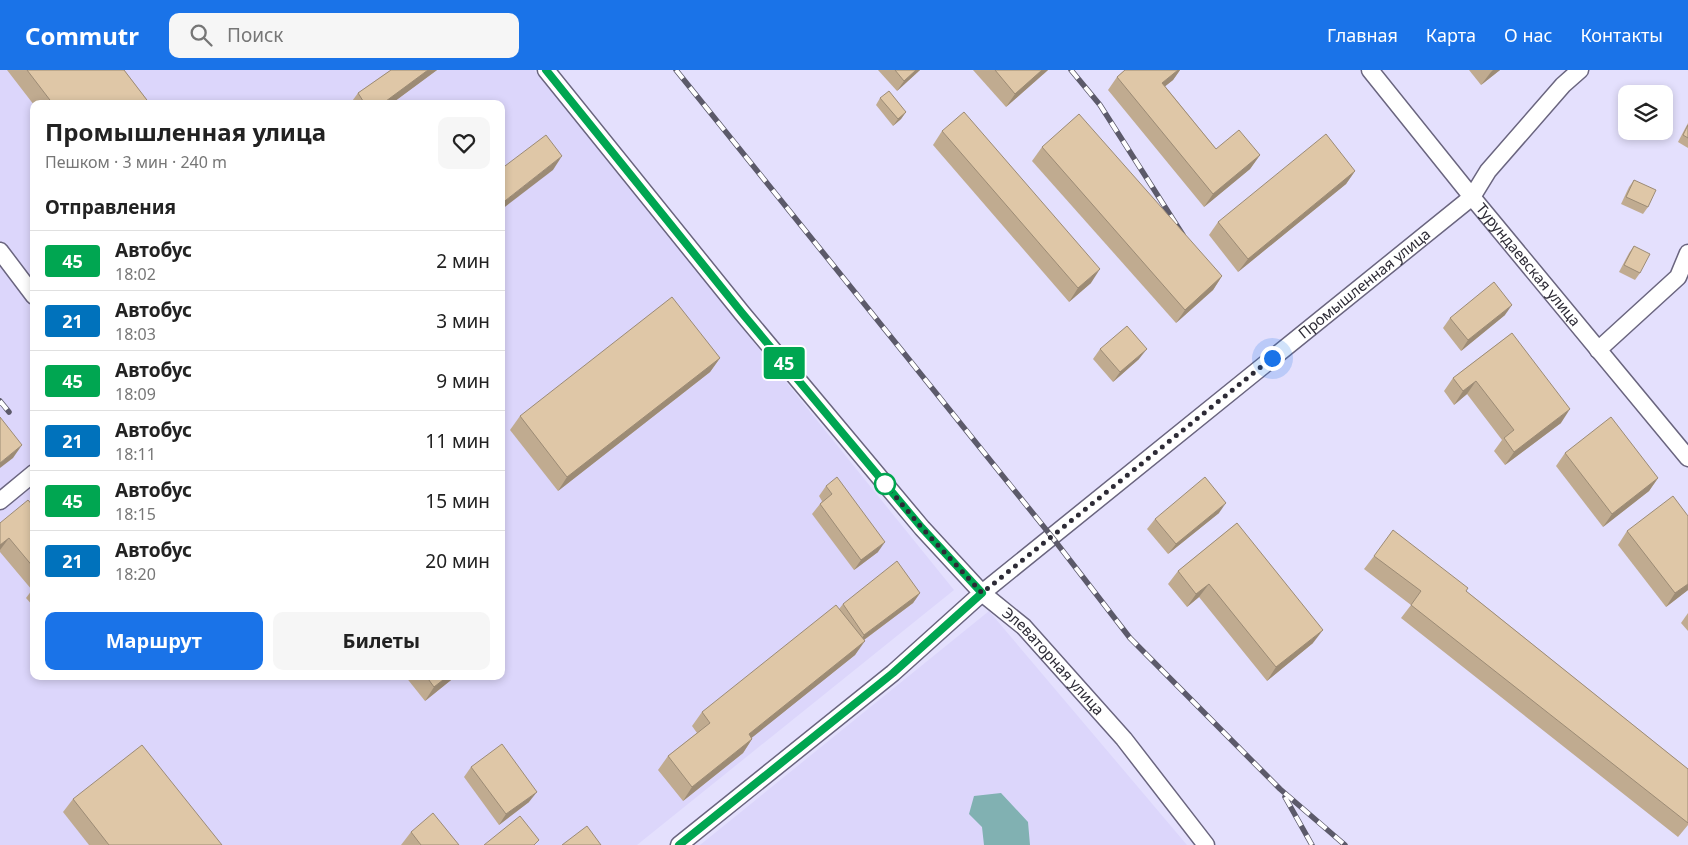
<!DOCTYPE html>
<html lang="ru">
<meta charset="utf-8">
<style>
:root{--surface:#fff;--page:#f6f6f6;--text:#222;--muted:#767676;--line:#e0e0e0;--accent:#1a73e8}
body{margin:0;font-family:"Noto Sans",sans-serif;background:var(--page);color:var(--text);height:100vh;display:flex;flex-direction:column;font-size:19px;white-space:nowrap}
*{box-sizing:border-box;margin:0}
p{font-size:16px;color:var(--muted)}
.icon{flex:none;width:28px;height:28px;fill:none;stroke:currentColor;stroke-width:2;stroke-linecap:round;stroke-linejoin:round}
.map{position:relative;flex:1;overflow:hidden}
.side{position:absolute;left:30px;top:30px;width:475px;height:580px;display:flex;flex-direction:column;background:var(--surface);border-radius:10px;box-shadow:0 2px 8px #0003}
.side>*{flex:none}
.badge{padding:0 10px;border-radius:4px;font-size:18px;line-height:32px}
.controls{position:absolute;left:1618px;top:15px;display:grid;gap:10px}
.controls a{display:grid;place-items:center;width:55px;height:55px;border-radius:10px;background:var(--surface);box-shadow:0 2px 8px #0003;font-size:25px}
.you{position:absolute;width:25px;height:25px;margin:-12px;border:4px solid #fff;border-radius:50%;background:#1a73e8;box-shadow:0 0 0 8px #1a73e833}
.map>.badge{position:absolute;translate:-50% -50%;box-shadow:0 0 0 2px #fff}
h2{padding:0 15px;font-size:19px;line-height:45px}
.round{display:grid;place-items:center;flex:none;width:52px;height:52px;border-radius:10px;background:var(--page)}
.headline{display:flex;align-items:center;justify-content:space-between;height:85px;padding:0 15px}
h1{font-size:24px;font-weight:700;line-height:38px}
.action{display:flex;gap:10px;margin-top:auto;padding:10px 15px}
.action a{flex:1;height:58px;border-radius:10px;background:var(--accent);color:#fff;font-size:20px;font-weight:700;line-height:58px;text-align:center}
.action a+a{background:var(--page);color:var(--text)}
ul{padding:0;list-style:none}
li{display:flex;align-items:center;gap:15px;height:60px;padding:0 15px;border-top:1px solid var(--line)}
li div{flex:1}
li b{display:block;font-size:19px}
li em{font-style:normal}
li .badge{min-width:55px;font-weight:700;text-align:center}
header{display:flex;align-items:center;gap:30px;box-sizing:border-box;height:70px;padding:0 25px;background:var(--accent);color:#fff}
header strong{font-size:24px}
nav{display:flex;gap:28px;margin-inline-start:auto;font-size:18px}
.search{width:350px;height:45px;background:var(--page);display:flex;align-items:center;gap:12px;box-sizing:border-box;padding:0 18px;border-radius:10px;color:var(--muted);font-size:19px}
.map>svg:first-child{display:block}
.built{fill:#dcd6fb;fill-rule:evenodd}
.water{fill:#81b1b2}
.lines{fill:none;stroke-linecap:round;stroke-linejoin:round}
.minor-casing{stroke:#6a657f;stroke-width:19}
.minor{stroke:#fff;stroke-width:16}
.rail-casing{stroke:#5c5a6a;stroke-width:5.5}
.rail{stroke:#fff;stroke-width:4;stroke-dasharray:11;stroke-linecap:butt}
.wall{fill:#c0ab90}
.shaded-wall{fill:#9c8b75}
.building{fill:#dfc7a7;stroke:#9c8b75}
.line-casing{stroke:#fff;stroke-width:11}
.line{stroke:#00a651;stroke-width:8}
.walk{stroke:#2d2b36;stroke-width:5;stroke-dasharray:0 9}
.stop-dot{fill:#fff;stroke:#00a651;stroke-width:2.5}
.labels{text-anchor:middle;stroke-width:4;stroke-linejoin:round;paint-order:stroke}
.street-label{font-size:15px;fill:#2d2b36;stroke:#fff}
</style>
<header>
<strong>Commutr</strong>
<div class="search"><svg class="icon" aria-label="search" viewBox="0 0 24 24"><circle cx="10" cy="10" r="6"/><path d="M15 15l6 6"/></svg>Поиск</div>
<nav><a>Главная</a><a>Карта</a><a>О нас</a><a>Контакты</a></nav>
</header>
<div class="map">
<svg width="1688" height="775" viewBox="0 0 1688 775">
<rect width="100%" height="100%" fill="#e4e0fd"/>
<g class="built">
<path d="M0 0H534L954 520 637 775H0ZM34 34H501V606H34Z"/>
<path d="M989 541 1187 775H700Z"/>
</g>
<path class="water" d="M1001 723 1028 752 1030 775H984L982 757 969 744 974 726Z"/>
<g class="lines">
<g class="minor-casing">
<g id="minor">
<path id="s1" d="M546 0 742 243 922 458 982 523 1024 557 1124 669 1206 775"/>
<path id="s2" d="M1370 0 1472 127 1688 388"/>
<path d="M0 181 34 226"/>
<path d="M1598 280 1678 207 1688 183"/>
<path d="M0 431 34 403"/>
<path id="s3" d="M679 775 893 603 982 523 1472 127 1488 101 1563 15 1580 0"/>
</g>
</g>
<use href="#minor" class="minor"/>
<g class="rail-casing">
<g id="rail">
<path d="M676 0 1052 467 1130 568 1280 719 1345 775"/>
<path d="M1071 0 1100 35 1183 165"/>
<path d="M0 331 9 342"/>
<path d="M1285 727 1312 775"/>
</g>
</g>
<use href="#rail" class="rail"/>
</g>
<g class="wall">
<path d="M7 0H124L150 34H34V35Z"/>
<path d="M391 0H437L391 34H350L358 23Z"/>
<path d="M878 0H920L897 21Z"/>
<path d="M973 0H1048L1006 37Z"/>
<path d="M1125 0H1180L1173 10 1165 16 1216 79 1260 85 1250 99 1204 137 1108 20 1117 7Z"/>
<path d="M1469 0H1500L1481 15Z"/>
<path d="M880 28 906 42 901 49 893 56 876 35Z"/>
<path d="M1688 53V78L1678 72Z"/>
<path d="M942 61 1091 213 1069 232 933 75Z"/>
<path d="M1042 77 1222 206 1213 220 1176 253 1032 91Z"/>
<path d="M1355 101 1346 114 1238 202 1209 165 1218 152Z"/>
<path d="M1634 110 1648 137 1643 144 1621 134 1629 117Z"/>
<path d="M1634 176 1640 203 1635 210 1619 202 1629 183Z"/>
<path d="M1505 245 1461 281 1443 258 1450 248Z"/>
<path d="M1512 263 1561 353 1505 395 1494 381 1502 370 1467 324 1454 335 1444 321 1453 308Z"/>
<path d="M1100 279 1139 289 1113 312 1093 289Z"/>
<path d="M720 288 710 302 558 421 510 360 520 346Z"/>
<path d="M1565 383 1658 408 1649 421 1603 457 1556 396Z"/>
<path d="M826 416 878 482 854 500 812 444 820 434 822 431 819 426Z"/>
<path d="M34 437V537L26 528 32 520 0 482V453Z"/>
<path d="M1219 443 1168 484 1147 459 1155 449Z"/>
<path d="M1688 446V520L1666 537 1618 475 1627 461Z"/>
<path d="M1237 453 1313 573 1267 611 1199 527 1187 537 1168 514 1178 501Z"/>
<path d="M1374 486 1466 521 1688 699V755L1678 767 1401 548 1411 535 1364 499Z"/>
<path d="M920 523 913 533 864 570 855 585 751 668 752 669 743 683 683 731 658 700 668 686 697 663 692 656 702 642 839 539 843 534Z"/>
<path d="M1688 543V561L1681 553Z"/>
<path d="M405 606H456L425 631Z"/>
<path d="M471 697 529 732 499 755 464 707Z"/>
<path d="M73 729 222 775H89L63 742Z"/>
<path d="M411 762 459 775H401Z"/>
</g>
<g class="shaded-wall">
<path d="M428 0H437L391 34H382Z"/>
<path d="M916 0H920L897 21 904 11Z"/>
<path d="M1042 0H1048L1006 37 1015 24Z"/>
<path d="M1178 0H1180L1173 10 1153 26 1162 13Z"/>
<path d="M1493 0H1500L1481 15 1491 2Z"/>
<path d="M906 42 901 49 893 56 898 49Z"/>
<path d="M1260 85 1250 99 1204 137 1213 124Z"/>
<path d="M562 86 553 100 501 140V134Z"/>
<path d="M1355 101 1346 114 1238 202 1248 189Z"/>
<path d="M1100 199 1091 213 1069 232 1078 218Z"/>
<path d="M1222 206 1213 220 1176 253 1185 240Z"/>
<path d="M1512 235 1505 245 1461 281 1468 270Z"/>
<path d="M1147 279 1139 289 1113 312 1120 302Z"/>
<path d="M720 288 710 302 558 421 567 407Z"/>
<path d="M1476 311 1467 324 1454 335 1463 321Z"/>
<path d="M1570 339 1561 353 1505 395 1514 382Z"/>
<path d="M22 375 13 388 0 398V393Z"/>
<path d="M1658 408 1649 421 1603 457 1612 444Z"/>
<path d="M1226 433 1219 443 1168 484 1176 474Z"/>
<path d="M9 468 0 480V475Z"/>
<path d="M885 472 878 482 854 500 861 490Z"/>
<path d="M1209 514 1199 527 1187 537 1196 524Z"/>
<path d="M1688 514V520L1666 537 1675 523Z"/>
<path d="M920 523 913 533 857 575 864 565Z"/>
<path d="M1323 560 1313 573 1267 611 1276 597Z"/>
<path d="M865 571 855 585 739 678 749 664Z"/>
<path d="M448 606H456L425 631 434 617Z"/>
<path d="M752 669 743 683 683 731 692 717Z"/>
<path d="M537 722 529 732 499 755 506 744Z"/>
</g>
<g class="building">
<path d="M27 0H124L150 34H53Z"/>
<path d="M391 0H428L382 34H365L358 23Z"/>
<path d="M895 0H916L904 11Z"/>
<path d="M995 0H1042L1015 24Z"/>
<path d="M1125 0H1178L1162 13 1216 79 1239 60 1260 85 1213 124 1117 7Z"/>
<path d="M889 21 906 42 898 49 880 28Z"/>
<path d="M964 42 1100 199 1078 218 942 61Z"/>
<path d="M1079 44 1222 206 1185 240 1042 77Z"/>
<path d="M1688 55V68L1683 65Z"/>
<path d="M1326 64 1355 101 1248 189 1218 152Z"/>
<path d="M546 65 562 86 501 134V99Z"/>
<path d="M1634 110 1656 120 1648 137 1626 127Z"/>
<path d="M1634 176 1650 184 1640 203 1624 195Z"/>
<path d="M1494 212 1512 235 1468 270 1450 248Z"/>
<path d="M672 227 720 288 567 407 520 346Z"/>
<path d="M1127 256 1147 279 1120 302 1100 279Z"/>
<path d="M1512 263 1570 339 1514 382 1504 368 1514 360 1476 311 1463 321 1453 308Z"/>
<path d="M0 347 22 375 0 393Z"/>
<path d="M1611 347 1658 408 1612 444 1565 383Z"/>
<path d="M837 407 885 472 861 490 820 434 832 424 826 416Z"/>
<path d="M1205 407 1226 433 1176 474 1155 449Z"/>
<path d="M1673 426 1688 446V514L1675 523 1627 461Z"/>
<path d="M28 430 34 437V498L9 468 0 475V453Z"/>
<path d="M1237 453 1323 560 1276 597 1209 514 1196 524 1178 501Z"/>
<path d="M1393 460 1468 518 1466 521 1688 699V753L1411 535 1421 521 1374 486Z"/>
<path d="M897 491 920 523 864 565 843 534Z"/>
<path d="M836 535 865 571 749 664 752 669 692 717 668 686 710 653 702 642Z"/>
<path d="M426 606H448L434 617Z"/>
<path d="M502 674 537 722 506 744 471 697Z"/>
<path d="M142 675 222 775H109L73 729Z"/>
<path d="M433 743 459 775H421L411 762Z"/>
<path d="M520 746 539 770 534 775H484Z"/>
<path d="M587 756 601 775H562Z"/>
</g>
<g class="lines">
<g class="line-casing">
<path id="line" d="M546 0 742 243 922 458 982 523 893 603 679 775"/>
</g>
<use href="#line" class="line"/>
<path class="walk" d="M885 414 922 458 982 523 1272 288"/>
</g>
<circle class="stop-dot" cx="885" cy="414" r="10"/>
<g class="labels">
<g class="street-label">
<text dy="5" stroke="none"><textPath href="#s2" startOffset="251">Турундаевская улица</textPath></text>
<text dy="5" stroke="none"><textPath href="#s3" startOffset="886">Промышленная улица</textPath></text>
<text dy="5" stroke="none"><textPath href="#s1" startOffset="780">Элеваторная улица</textPath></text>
</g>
</g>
</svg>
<div class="controls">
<a><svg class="icon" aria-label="layers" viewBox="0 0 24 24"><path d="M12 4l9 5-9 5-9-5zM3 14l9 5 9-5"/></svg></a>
</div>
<div class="you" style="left:1272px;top:288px"></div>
<b class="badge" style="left:784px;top:293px;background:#00a651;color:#fff">45</b>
<section class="side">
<div class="headline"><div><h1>Промышленная улица</h1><p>Пешком · 3 мин · 240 m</p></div><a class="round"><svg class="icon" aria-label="heart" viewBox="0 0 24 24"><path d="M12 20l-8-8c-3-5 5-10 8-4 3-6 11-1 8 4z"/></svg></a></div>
<h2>Отправления</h2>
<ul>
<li><span class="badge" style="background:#00a651;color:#fff">45</span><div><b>Автобус</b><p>18:02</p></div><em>2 мин</em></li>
<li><span class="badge" style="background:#0072bc;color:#fff">21</span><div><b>Автобус</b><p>18:03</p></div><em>3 мин</em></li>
<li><span class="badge" style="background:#00a651;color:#fff">45</span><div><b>Автобус</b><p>18:09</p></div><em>9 мин</em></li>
<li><span class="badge" style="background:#0072bc;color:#fff">21</span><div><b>Автобус</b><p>18:11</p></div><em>11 мин</em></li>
<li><span class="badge" style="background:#00a651;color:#fff">45</span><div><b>Автобус</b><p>18:15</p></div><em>15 мин</em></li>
<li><span class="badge" style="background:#0072bc;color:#fff">21</span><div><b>Автобус</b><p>18:20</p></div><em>20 мин</em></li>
</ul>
<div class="action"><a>Маршрут</a><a>Билеты</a></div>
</section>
</div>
